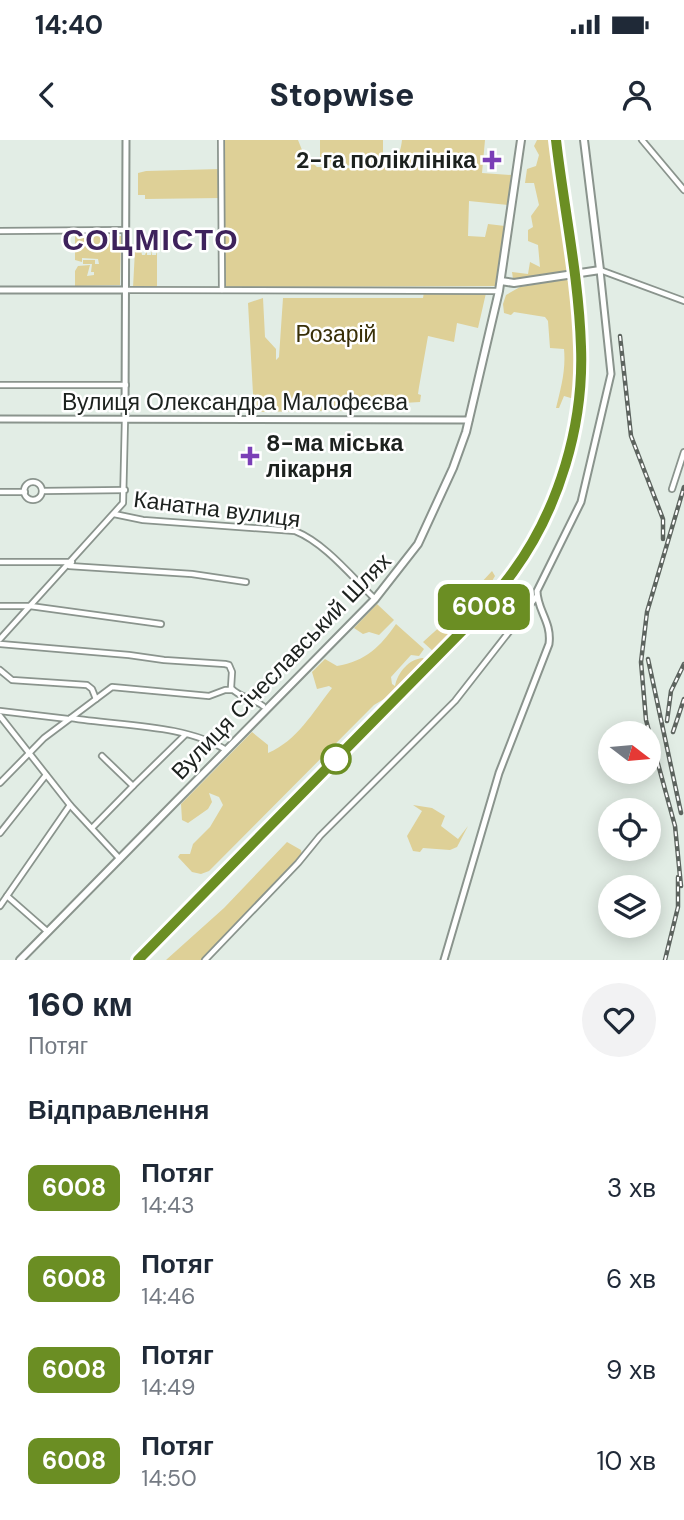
<!DOCTYPE html>
<html lang="uk">
<meta charset="utf-8">
<style>
:root{--surface:#fff;--page:#f2f2f3;--text:#1f2937;--muted:#747a83}
body{margin:0;font-family:"DM Sans",sans-serif;background:var(--page);color:var(--text);height:100vh;display:flex;flex-direction:column;font-size:26px;white-space:nowrap}
*{box-sizing:border-box;margin:0}
p{font-size:23px;color:var(--muted)}
.icon{flex:none;width:38px;height:38px;fill:none;stroke:currentColor;stroke-width:2;stroke-linecap:round;stroke-linejoin:round}
.map{position:relative;height:820px;overflow:hidden}
.details{display:flex;flex-direction:column;background:var(--surface);flex:1}
.details>*{flex:none}
.badge{padding:0 14px;border-radius:10px;font-size:24px;line-height:46px}
.needle{width:46px;rotate:106deg}
.tools{position:absolute;left:598px;top:581px;display:grid;gap:14px}
.tools a{display:grid;place-items:center;width:63px;height:63px;border-radius:50%;background:var(--surface);box-shadow:0 4px 18px #0003;font-size:35px}
.map>.badge{position:absolute;translate:-50% -50%;box-shadow:0 0 0 4px #fff}
h2{padding:0 28px;font-size:26px;line-height:63px}
.round{display:grid;place-items:center;flex:none;width:74px;height:74px;border-radius:37px;background:var(--page)}
.head{display:flex;align-items:center;justify-content:space-between;height:119px;padding:0 28px}
h1{font-size:33px;font-weight:800;line-height:52px}
ul{padding:0;list-style:none}
li{display:flex;align-items:center;gap:21px;height:91px;padding:0 28px}
li div{flex:1}
li b{display:block;font-size:26px}
li em{font-style:normal}
li .badge{min-width:77px;font-weight:700;text-align:center}
.status{display:flex;justify-content:space-between;align-items:center;height:49px;padding:0 35px;background:var(--surface);direction:ltr}
.status svg{height:19px;fill:currentColor}
header{display:flex;justify-content:space-between;align-items:center;height:91px;padding:0 28px;background:var(--surface);font-size:32px;font-weight:800}
.map>svg:first-child{display:block}
.green{fill:#ded097}
.lines{fill:none;stroke-linecap:round;stroke-linejoin:round}
.minor-casing{stroke:#8a948d;stroke-width:8}
.tertiary-casing{stroke:#8a948d;stroke-width:9}
.secondary-casing{stroke:#8a948d;stroke-width:10}
.primary-casing{stroke:#8a948d;stroke-width:10}
.minor{stroke:#fff;stroke-width:4.5}
.tertiary{stroke:#fff;stroke-width:5}
.secondary{stroke:#fff;stroke-width:6}
.primary{stroke:#fff;stroke-width:6}
.rail-casing{stroke:#5d645f;stroke-width:4.5}
.rail{stroke:#fff;stroke-width:2;stroke-dasharray:5;stroke-linecap:butt}
.line-casing{stroke:#fff;stroke-width:16}
.line{stroke:#6b8e23;stroke-width:10}
.poi-dot{fill:#7a3fb6;stroke:#fff;stroke-width:2.5}
.stop-dot{fill:#fff;stroke:#6b8e23;stroke-width:3.5}
.labels{text-anchor:middle;stroke-width:5;stroke-linejoin:round;paint-order:stroke}
.poi-label{font-size:23px;font-weight:bold;fill:#1c211e;stroke:#fff;text-anchor:end}
.park-label{font-size:23px;fill:#382f07;stroke:#fff}
.street-label{font-size:23px;fill:#1c211e;stroke:#fff}
.district-label{font-size:30px;font-weight:bold;letter-spacing:2px;fill:#3e225c;stroke:#fff}
</style>
<div class="status"><b>14:40</b><svg viewBox="0 0 49 12"><path d="M0 12V9h3v3zM5 12V6h3v6zM10 12V3h3v9zM15 12V0h3v12zM26 1h20v11H26zM47 4h2v5h-2z"/></svg></div>
<header><svg class="icon" aria-label="back" viewBox="0 0 24 24"><path d="M15 5l-7 7 7 7"/></svg>Stopwise<svg class="icon" aria-label="person" viewBox="0 0 24 24"><circle cx="12" cy="8" r="4"/><path d="M4 21q1-7 8-7t8 7"/></svg></header>
<div class="map">
<svg width="684" height="820" viewBox="0 0 684 820">
<rect width="100%" height="100%" fill="#e2ede5"/>
<g class="green">
<path d="M225 0H298L304 15 317 27 380 29C396 24 400 16 402 0H485L482 33 511 35 508 65 469 61 468 96 485 97 488 84 505 86 495 146 224 147Z"/>
<path d="M320 0H383V26L320 25Z"/>
<path d="M537 0H549L554 11 557 52 570 132 517 141 513 139 512 132 528 134 530 122 540 127 538 105 528 101V90L533 87 531 76 539 65 534 43H525L527 29 536 26 539 15 534 6Z"/>
<path d="M221 29V58L145 59V55H138V33L146 31Z"/>
<path d="M75 95 121 96 120 145 75 146V131L78 126 90 125 87 136 94 135V132H91L92 124H83V120H95V124H99L98 119 82 118V122L75 120Z"/>
<path d="M135 110H141L142 115H145L147 110V115H151L152 110V115H156L157 110V148H133Z"/>
<path d="M567 139 570 145 576 184 575 248 574 259 564 256 559 268H556C561 248 566 230 564 209L550 208 548 181 545 177 514 172 511 175 504 173 503 164 506 155 520 147Z"/>
<path d="M424 152 486 153 478 188 457 183 454 202 428 196 419 247 418 254 421 255 420 262 371 265 370 270 254 272 248 163 263 158 265 197 276 209V220L279 217 283 158H423Z"/>
<path d="M492 431 495 436 476 468 435 513 423 502 444 483Z"/>
<path d="M377 464 394 480 379 495 369 492 363 494 354 488Z"/>
<path d="M396 484 424 509 419 516 411 515 391 537 392 544 395 546C398 532 409 519 423 518L427 522 399 550 374 565 209 731 201 734 192 732 178 717 180 714H190L193 704 210 687 223 665 219 657 209 653 212 662 208 669 188 683 182 680 181 664 252 592 268 605V613C298 600 312 573 332 548L329 546 317 549 312 532 325 519 337 526C366 521 380 507 396 484Z"/>
<path d="M413 665 432 668 445 676 441 686 458 699 468 686 457 707 450 710 423 708 420 712 413 711 407 696 422 671Z"/>
<path d="M287 702 301 710 302 715 203 820H166L224 768Z"/>
</g>
<g class="lines">
<g class="minor-casing">
<g id="minor">
<path d="M221 0 222 150"/>
<path d="M642 0 684 50"/>
<path d="M0 91 126 90"/>
<path d="M600 130 684 161"/>
<path d="M126 150 499 151"/>
<path d="M0 245H126"/>
<circle cx="33" cy="351" r="9"/>
<path d="M672 349 684 312"/>
<path d="M42 351 125 350"/>
<path d="M0 352H25"/>
<path d="M114 374 143 380 295 391C325 403 352 437 375 459"/>
<path d="M0 422H72"/>
<path d="M69 426 192 434 246 442"/>
<path d="M0 466H30L161 484"/>
<path d="M0 499 123 363 125 279"/>
<path d="M0 504 129 515 164 520 225 524 229 525 232 532 231 548C240 558 253 558 263 566"/>
<path d="M0 530 12 540 87 545 92 549 96 559 112 547 209 556 225 550H232"/>
<path d="M0 571 68 579"/>
<path d="M0 576 70 665 119 718"/>
<path d="M71 578C118 586 185 584 226 610"/>
<path d="M0 643 44 598 96 559"/>
<path d="M133 646 185 595"/>
<path d="M92 688 133 646 102 616"/>
<path d="M0 693 46 635"/>
<path d="M7 756 48 792"/>
<path d="M0 766 70 665"/>
<path d="M205 820 298 723 320 696 455 561 537 456"/>
</g>
</g>
<g class="tertiary-casing">
<g id="tertiary">
<path d="M0 150H126"/>
<path d="M0 279 469 280"/>
<path d="M125 279 126 0"/>
<path d="M444 820 499 633 549 504C552 482 537 470 537 451L581 362 611 234 600 130"/>
</g>
</g>
<g class="secondary-casing">
<path id="secondary" d="M501 141 514 143 600 130 584 0"/>
</g>
<g class="primary-casing">
<path id="primary" d="M20 820 375 459 418 404 453 328 466 292 499 151 521 0"/>
</g>
<use href="#minor" class="minor"/>
<use href="#tertiary" class="tertiary"/>
<use href="#secondary" class="secondary"/>
<use href="#primary" class="primary"/>
<g class="rail-casing">
<g id="rail">
<path d="M620 196 631 296 663 379V399"/>
<path d="M648 519 681 673"/>
<path d="M667 581 671 551 684 524"/>
<path d="M673 592 684 559"/>
<path d="M681 746 675 686 646 580 641 522 647 472 684 347"/>
<path d="M138 820 464 489C481 471 498 453 513 432 559 369 584 285 581 207 579 138 564 68 556 0"/>
<path d="M665 820 678 767V737"/>
</g>
</g>
<use href="#rail" class="rail"/>
</g>
<g class="lines">
<g class="line-casing">
<path id="line" d="M138 820 464 489C481 471 498 453 513 432 559 369 584 285 581 207 579 138 564 69 556 0"/>
</g>
<use href="#line" class="line"/>
</g>
<g class="poi-dot">
<path d="M488.5 9.5h7v7h7v7h-7v7h-7v-7h-7v-7h7z"/>
<path d="M246.5 305.5h7v7h7v7h-7v7h-7v-7h-7v-7h7z"/>
</g>
<circle class="stop-dot" cx="336" cy="619" r="14"/>
<g class="labels">
<g class="poi-label">
<text x="476" y="28">2-га поліклініка</text>
<text x="266" y="311" text-anchor="start">8-ма міська<tspan x="266" dy="26">лікарня</tspan></text>
</g>
<g class="park-label">
<text x="336" y="202">Розарій</text>
</g>
<g class="street-label">
<text x="235" y="270">Вулиця Олександра Малофєєва</text>
<text transform="translate(217 369) rotate(7)" y="8">Канатна вулиця</text>
<text transform="translate(281 526) rotate(-46)" y="8">Вулиця Січеславський Шлях</text>
</g>
<g class="district-label">
<text x="151" y="110">СОЦМІСТО</text>
</g>
</g>
</svg>
<div class="tools">
<a><svg class="needle" viewBox="-14 -14 28 28"><path d="M0-13l5 13h-10z" fill="#e53935"/><path d="M0 13l5-13h-10z" fill="#747a83"/></svg></a>
<a><svg class="icon" aria-label="locate" viewBox="0 0 24 24"><circle cx="12" cy="12" r="6"/><path d="M12 2v4M12 18v4M2 12h4M18 12h4"/></svg></a>
<a><svg class="icon" aria-label="layers" viewBox="0 0 24 24"><path d="M12 4l9 5-9 5-9-5zM3 14l9 5 9-5"/></svg></a>
</div>
<b class="badge" style="left:484px;top:467px;background:#6b8e23;color:#fff">6008</b>
</div>
<section class="details">
<div class="head"><div><h1>160 км</h1><p>Потяг</p></div><a class="round"><svg class="icon" aria-label="heart" viewBox="0 0 24 24"><path d="M12 20l-8-8c-3-5 5-10 8-4 3-6 11-1 8 4z"/></svg></a></div>
<h2>Відправлення</h2>
<ul>
<li><span class="badge" style="background:#6b8e23;color:#fff">6008</span><div><b>Потяг</b><p>14:43</p></div><em>3 хв</em></li>
<li><span class="badge" style="background:#6b8e23;color:#fff">6008</span><div><b>Потяг</b><p>14:46</p></div><em>6 хв</em></li>
<li><span class="badge" style="background:#6b8e23;color:#fff">6008</span><div><b>Потяг</b><p>14:49</p></div><em>9 хв</em></li>
<li><span class="badge" style="background:#6b8e23;color:#fff">6008</span><div><b>Потяг</b><p>14:50</p></div><em>10 хв</em></li>
</ul>
</section>
